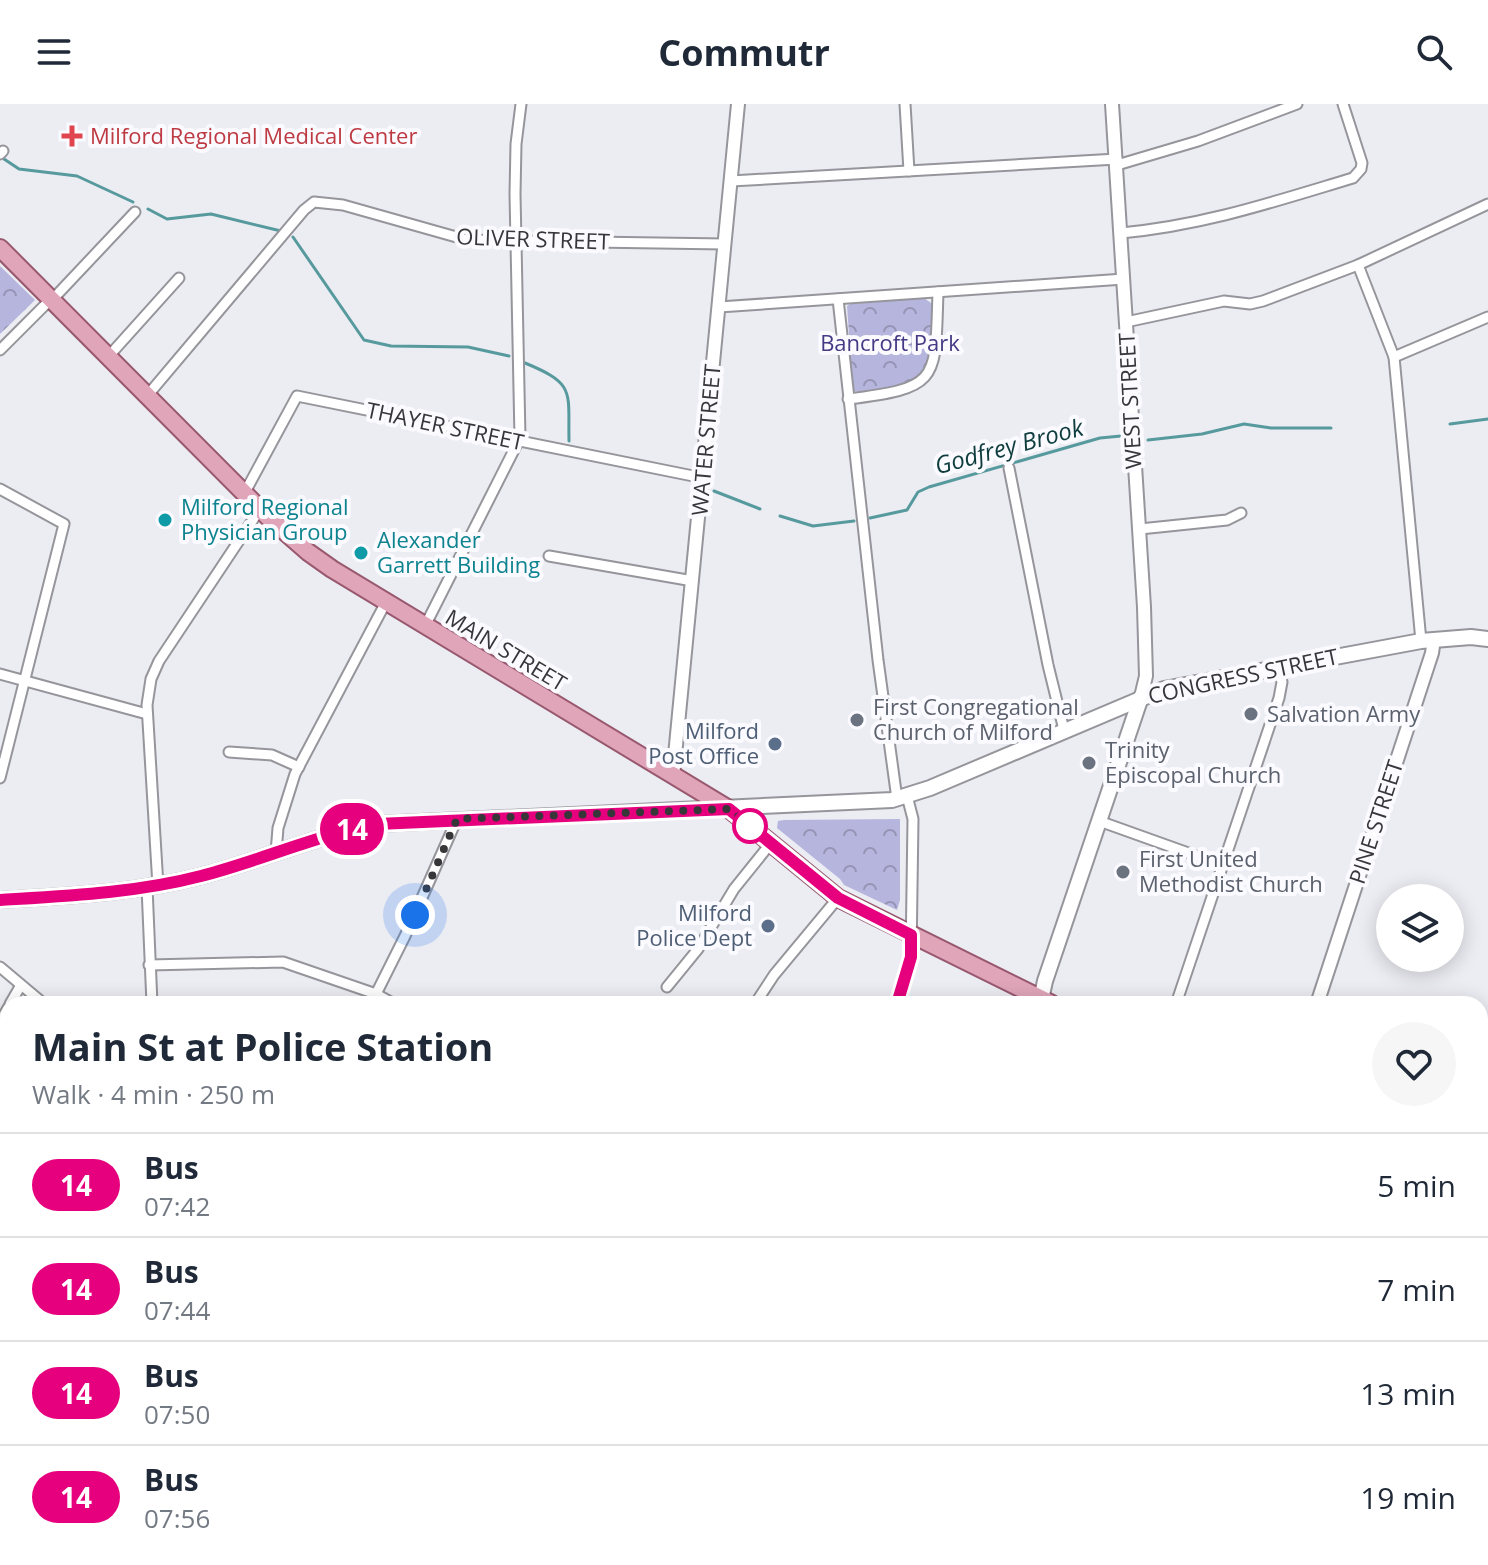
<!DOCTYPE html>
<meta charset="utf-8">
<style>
:root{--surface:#fff;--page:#f6f6f7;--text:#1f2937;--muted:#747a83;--line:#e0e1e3}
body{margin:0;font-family:"Open Sans",sans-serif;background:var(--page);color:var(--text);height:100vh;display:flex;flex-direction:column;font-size:30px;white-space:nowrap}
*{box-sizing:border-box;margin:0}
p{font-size:26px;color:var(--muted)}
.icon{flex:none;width:44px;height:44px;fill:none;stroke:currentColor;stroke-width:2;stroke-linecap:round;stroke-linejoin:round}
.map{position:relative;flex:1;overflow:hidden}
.drawer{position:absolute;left:0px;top:892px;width:1488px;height:570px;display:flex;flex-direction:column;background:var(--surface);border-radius:24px 24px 0 0;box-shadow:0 4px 20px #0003}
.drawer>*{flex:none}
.badge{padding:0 16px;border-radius:26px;font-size:28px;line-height:52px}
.buttons{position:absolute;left:1376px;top:780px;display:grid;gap:16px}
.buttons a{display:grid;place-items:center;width:88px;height:88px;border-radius:50%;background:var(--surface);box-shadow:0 4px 20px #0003;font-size:40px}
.you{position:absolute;width:40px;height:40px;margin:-20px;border:6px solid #fff;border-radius:50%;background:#1a73e8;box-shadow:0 0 0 12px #1a73e833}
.map>.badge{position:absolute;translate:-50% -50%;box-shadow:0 0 0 4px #fff}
.round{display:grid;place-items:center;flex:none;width:84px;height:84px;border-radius:42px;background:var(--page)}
.overview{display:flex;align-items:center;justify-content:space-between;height:136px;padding:0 32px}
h1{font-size:38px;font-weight:700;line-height:60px}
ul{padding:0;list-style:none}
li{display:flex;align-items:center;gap:24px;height:104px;padding:0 32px;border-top:2px solid var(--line)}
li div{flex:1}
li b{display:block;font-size:30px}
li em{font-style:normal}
li .badge{min-width:88px;font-weight:700;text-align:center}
header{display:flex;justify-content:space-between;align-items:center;height:104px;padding:0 32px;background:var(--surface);font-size:36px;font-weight:700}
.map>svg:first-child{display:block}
.park{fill:url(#park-crowns)}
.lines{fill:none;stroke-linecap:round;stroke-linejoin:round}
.stream{stroke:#579a9d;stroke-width:3}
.minor-casing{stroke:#95959b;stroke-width:13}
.tertiary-casing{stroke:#95959b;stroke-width:16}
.secondary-casing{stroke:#95959b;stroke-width:18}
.primary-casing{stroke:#98586e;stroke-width:20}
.minor{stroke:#fff;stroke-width:9}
.tertiary{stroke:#fff;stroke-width:12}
.secondary{stroke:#fff;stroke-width:14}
.primary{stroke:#e0a5b9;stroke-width:16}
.line-casing{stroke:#fff;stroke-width:18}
.line{stroke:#e6007e;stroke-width:12}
.walk{stroke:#37373a;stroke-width:8;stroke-dasharray:0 14.4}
.health-dot{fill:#e0444e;stroke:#fafaff;stroke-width:3}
.culture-dot{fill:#0f9aa8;stroke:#fafaff;stroke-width:3}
.worship-dot{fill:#6b7280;stroke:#fafaff;stroke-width:3}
.service-dot{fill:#5c6f8a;stroke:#fafaff;stroke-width:3}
.stop-dot{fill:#fff;stroke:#e6007e;stroke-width:4}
.labels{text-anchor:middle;stroke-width:8;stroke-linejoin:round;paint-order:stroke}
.health-label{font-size:22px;fill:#be3a42;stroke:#fafaff;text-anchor:start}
.street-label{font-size:22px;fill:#37373a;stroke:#fafaff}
.park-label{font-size:22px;fill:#443984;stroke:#fafaff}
.culture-label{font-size:22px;fill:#0d838f;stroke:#fafaff;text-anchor:start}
.worship-label{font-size:22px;fill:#5b616d;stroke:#fafaff;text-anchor:start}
.service-label{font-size:22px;fill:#4e5e75;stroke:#fafaff;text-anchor:end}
.water-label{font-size:24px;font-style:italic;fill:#0f3d3e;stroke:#fafaff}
</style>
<header><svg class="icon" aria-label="menu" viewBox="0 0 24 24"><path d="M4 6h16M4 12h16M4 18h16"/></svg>Commutr<svg class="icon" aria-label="search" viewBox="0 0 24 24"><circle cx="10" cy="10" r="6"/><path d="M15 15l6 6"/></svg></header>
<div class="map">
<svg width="1488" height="1461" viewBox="0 0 1488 1461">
<defs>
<pattern id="park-crowns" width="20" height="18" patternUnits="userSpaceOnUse" patternTransform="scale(2)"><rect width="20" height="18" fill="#b6b5de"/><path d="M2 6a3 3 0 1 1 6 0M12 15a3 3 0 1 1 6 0" fill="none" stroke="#9594b5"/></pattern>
</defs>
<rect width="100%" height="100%" fill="#ececf3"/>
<g class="park">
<path d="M0 162 35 196 0 230Z"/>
<path d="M924 194 931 199 933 204C931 242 937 275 891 283 878 285 866 289 853 287L847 202 850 200Z"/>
<path d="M900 715V796L897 806 844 781 840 775 777 724 778 717 784 716Z"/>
</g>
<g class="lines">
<g class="stream">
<path d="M4 55 19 65 77 72 133 98"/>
<path d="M148 105 167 115 211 110 281 127"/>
<path d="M293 133 364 236 391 242 468 243 509 252"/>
<path d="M525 259C576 280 568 287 569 337"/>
<path d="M1450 320 1488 315"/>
<path d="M1148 336 1202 330 1244 320 1271 324H1331"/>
<path d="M714 387 760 405"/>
<path d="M780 412 813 422 854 417"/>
<path d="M870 414 907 406 918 388 929 383 1100 334 1121 332"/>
</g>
<g class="minor-casing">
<g id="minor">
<path d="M905 0 909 67"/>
<path d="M0 50 3 47"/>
<path d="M1117 61 1198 37 1297 0"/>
<path d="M731 77 1117 55"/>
<path d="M1121 129C1205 121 1273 98 1353 74L1361 65 1362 59 1343 0"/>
<path d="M1358 161 1394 253 1421 537"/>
<path d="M838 195 878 556 897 695"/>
<path d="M52 196 135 108"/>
<path d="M719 203 1124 175"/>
<path d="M1126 218 1224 197 1250 200 1263 197 1358 161 1488 100"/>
<path d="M0 246 51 195"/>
<path d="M108 253 179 174"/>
<path d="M1394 253 1488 213"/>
<path d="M147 292 304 106 314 98 343 101 467 136 725 140"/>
<path d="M848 295C941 284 935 276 938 188"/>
<path d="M1009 364 1048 561 1064 626"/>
<path d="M0 385 64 420 0 674"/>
<path d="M244 390 297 292 703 374"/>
<path d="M1140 425 1227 416 1241 409"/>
<path d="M549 452 693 477"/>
<path d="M425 522 520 334 515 90 516 40 521 0"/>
<path d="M0 570 147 610"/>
<path d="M229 648 272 651 299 663"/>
<path d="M1099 717 1222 761"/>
<path d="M276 749 278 724 295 670 386 498"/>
<path d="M158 782 147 601 151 575 159 557 260 405"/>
<path d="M147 783 152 900"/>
<path d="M149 861 283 858 376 890 394 900"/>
<path d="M0 863 44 900"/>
<path d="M667 883 698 845 734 785 771 739"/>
<path d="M376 890 405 832 457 715"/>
<path d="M10 900 21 881"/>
<path d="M755 900 774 871 838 794"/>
<path d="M897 900 911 853 913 715 907 692"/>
<path d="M1176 900 1279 594 1282 578 1278 563"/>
<path d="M0 918 8 904"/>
<path d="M1480 1163H1488"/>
<path d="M0 1313 8 1295"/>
<path d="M0 1385 8 1388"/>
<path d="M824 1454 833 1461"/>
<path d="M1413 1454 1417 1461"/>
<path d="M603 1461 606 1454"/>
<path d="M746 1461 748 1454"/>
<path d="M1167 1461 1169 1454"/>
</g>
</g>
<g class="tertiary-casing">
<g id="tertiary">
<path d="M1112 0 1144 503 1146 572 1141 593"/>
<path d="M673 672 738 0"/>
<path d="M1317 900 1432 549 1434 535"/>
<path d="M1480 942 1488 926"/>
<path d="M1054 1461 1056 1454"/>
</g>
</g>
<g class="secondary-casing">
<g id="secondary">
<path d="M0 796C66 792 136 789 201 772 260 757 316 731 377 720L892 696 930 684 1164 585 1421 537 1471 533 1488 535"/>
<path d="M1040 900 1045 877 1141 593"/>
<path d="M1480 1058H1488"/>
<path d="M925 1461 927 1454"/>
</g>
</g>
<g class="primary-casing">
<g id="primary">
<path d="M0 144 269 414 308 448 332 465 729 705 838 794 1052 900"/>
<path d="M1480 1354 1488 1367"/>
</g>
</g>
<use href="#minor" class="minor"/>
<use href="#tertiary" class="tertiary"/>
<use href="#secondary" class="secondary"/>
<use href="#primary" class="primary"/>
</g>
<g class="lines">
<g class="line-casing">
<path id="line" d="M0 796C66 792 136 789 201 772 260 757 316 731 377 720L729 705 838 794 911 831V853L897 900"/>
</g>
<use href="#line" class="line"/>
<path class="walk" d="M415 811 457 715 729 705 750 722"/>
</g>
<path class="health-dot" d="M68 20h8v8h8v8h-8v8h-8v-8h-8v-8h8z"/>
<g class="culture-dot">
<circle cx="165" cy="416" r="8"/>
<circle cx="361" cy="449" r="8"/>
</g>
<g class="worship-dot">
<circle cx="1251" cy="610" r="8"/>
<circle cx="857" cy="616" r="8"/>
<circle cx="1089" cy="659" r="8"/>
<circle cx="1123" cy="768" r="8"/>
</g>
<g class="service-dot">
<circle cx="775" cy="640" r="8"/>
<circle cx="768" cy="822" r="8"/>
</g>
<circle class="stop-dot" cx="750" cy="722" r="16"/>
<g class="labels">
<g class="health-label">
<text x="90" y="40">Milford Regional Medical Center</text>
</g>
<g class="street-label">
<text transform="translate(533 135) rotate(2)" y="8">OLIVER STREET</text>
<text transform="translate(1130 297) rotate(-93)" y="8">WEST STREET</text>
<text transform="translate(445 322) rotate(12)" y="8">THAYER STREET</text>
<text transform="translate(706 336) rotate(-85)" y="8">WATER STREET</text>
<text transform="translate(506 546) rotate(31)" y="8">MAIN STREET</text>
<text transform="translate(1243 572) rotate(-12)" y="8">CONGRESS STREET</text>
<text transform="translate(1376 718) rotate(-72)" y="8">PINE STREET</text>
</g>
<g class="park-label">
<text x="890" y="247">Bancroft Park</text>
</g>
<g class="culture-label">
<text x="181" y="411">Milford Regional<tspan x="181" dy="25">Physician Group</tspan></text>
<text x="377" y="444">Alexander<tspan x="377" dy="25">Garrett Building</tspan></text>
</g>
<g class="worship-label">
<text x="873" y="611">First Congregational<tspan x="873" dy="25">Church of Milford</tspan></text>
<text x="1267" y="618">Salvation Army</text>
<text x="1105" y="654">Trinity<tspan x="1105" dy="25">Episcopal Church</tspan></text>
<text x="1139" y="763">First United<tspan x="1139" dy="25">Methodist Church</tspan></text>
</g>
<g class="service-label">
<text x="759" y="635">Milford<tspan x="759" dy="25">Post Office</tspan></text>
<text x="752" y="817">Milford<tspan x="752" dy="25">Police Dept</tspan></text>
</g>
<g class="water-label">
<text transform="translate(1009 343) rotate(-15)" y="8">Godfrey Brook</text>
</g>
</g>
</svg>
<div class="buttons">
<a><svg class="icon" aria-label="layers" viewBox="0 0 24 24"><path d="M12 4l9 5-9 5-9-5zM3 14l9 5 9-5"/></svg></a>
</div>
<div class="you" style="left:415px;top:811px"></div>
<b class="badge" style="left:352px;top:725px;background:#e6007e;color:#fff">14</b>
<section class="drawer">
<div class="overview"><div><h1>Main St at Police Station</h1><p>Walk · 4 min · 250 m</p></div><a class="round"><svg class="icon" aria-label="heart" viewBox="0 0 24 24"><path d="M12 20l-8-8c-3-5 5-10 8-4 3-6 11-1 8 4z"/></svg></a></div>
<ul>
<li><span class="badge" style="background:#e6007e;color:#fff">14</span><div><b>Bus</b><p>07:42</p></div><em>5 min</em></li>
<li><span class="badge" style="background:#e6007e;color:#fff">14</span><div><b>Bus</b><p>07:44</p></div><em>7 min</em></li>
<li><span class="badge" style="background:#e6007e;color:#fff">14</span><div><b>Bus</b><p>07:50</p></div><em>13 min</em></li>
<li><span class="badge" style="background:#e6007e;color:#fff">14</span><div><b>Bus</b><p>07:56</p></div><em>19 min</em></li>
</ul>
</section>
</div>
